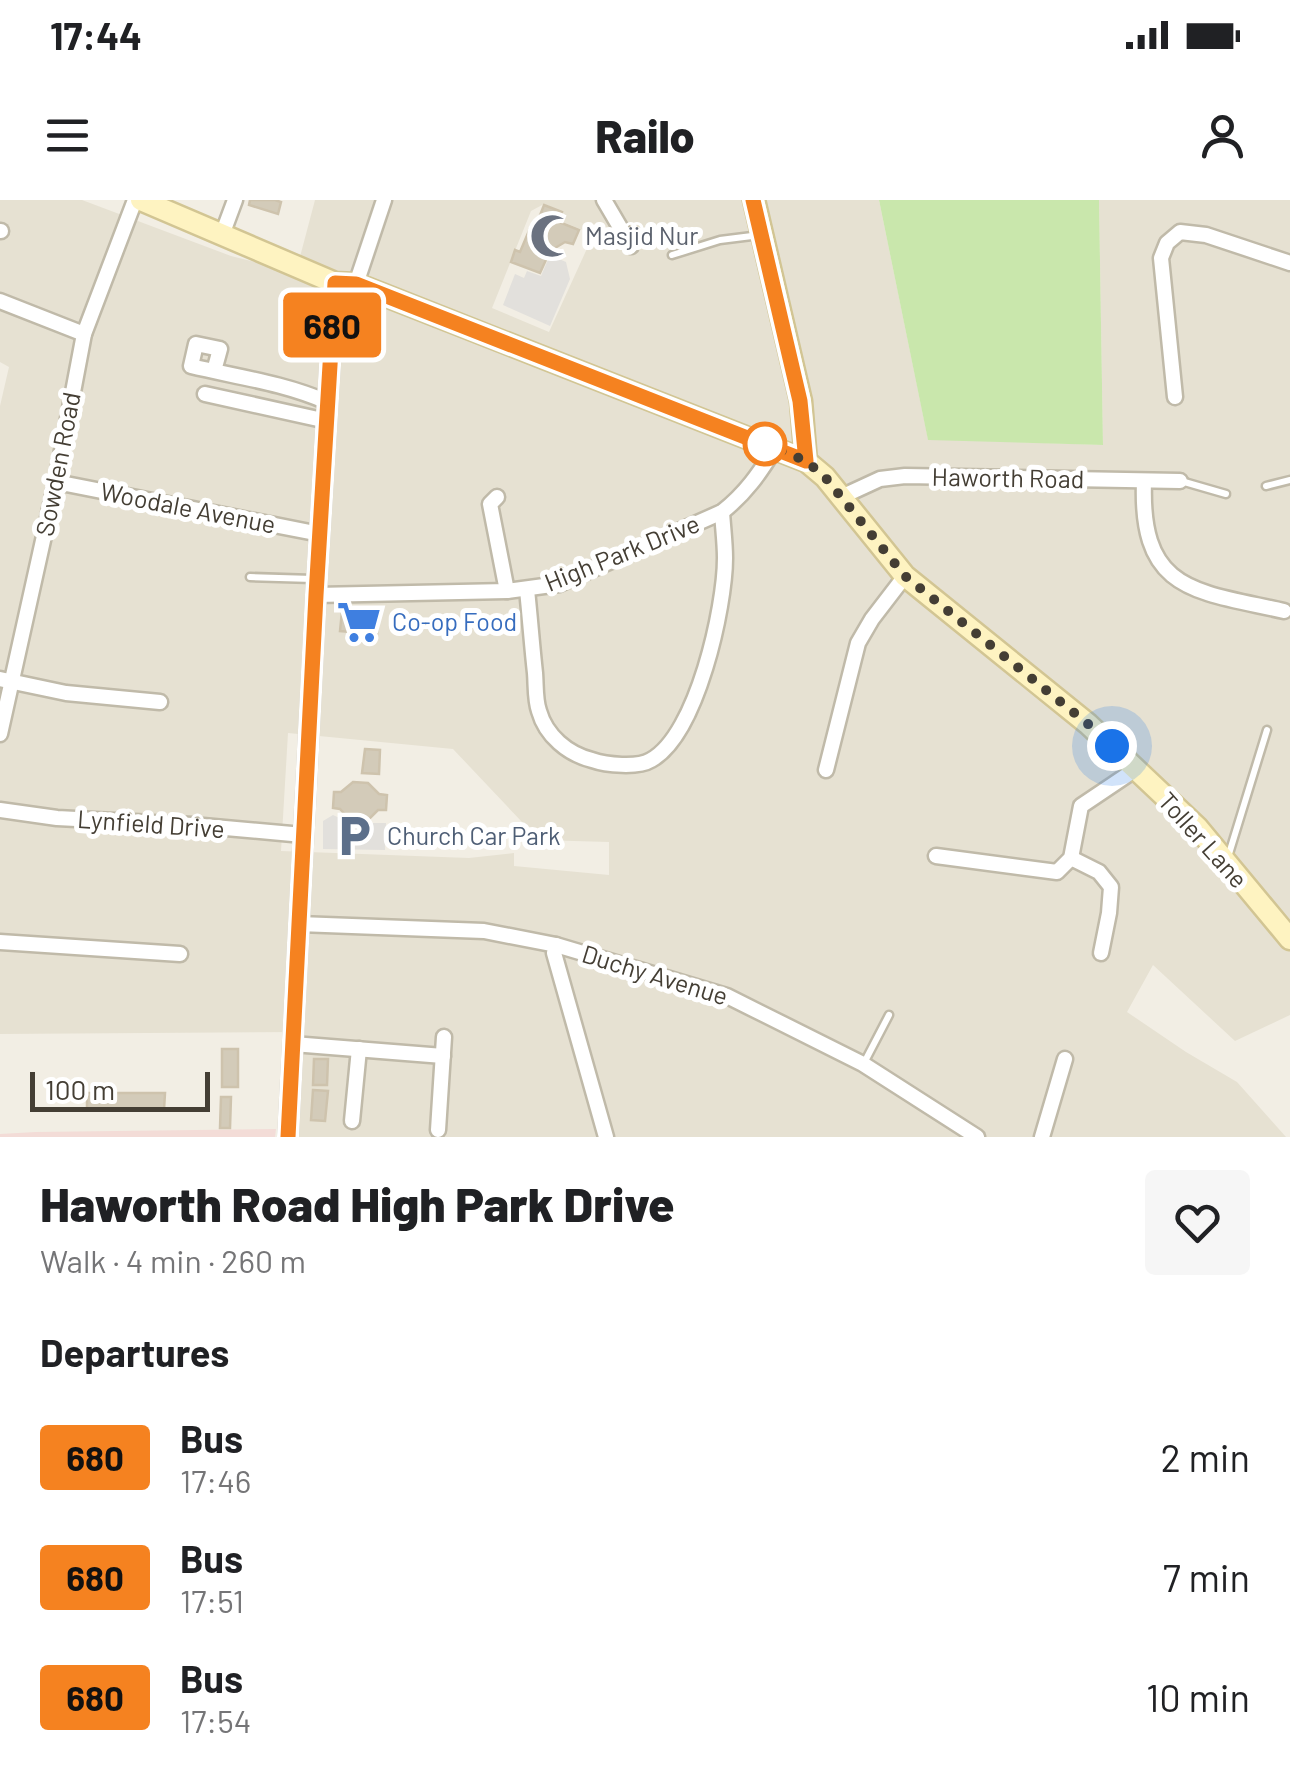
<!DOCTYPE html>
<meta charset="utf-8">
<style>
:root{--surface:#fff;--page:#f6f6f6;--text:#202124;--muted:#757577}
body{margin:0;font-family:Barlow,sans-serif;background:var(--page);color:var(--text);height:100vh;display:flex;flex-direction:column;font-size:38px;white-space:nowrap}
*{box-sizing:border-box;margin:0}
p{font-size:32px;color:var(--muted)}
.icon{flex:none;width:55px;height:55px;fill:none;stroke:currentColor;stroke-width:2;stroke-linecap:round;stroke-linejoin:round}
.map{position:relative;height:937px;overflow:hidden}
.sheet{display:flex;flex-direction:column;background:var(--surface);flex:1}
.sheet>*{flex:none}
.badge{padding:0 20px;border-radius:8px;font-size:35px;line-height:65px}
.scale{position:absolute;left:30px;bottom:25px;width:180px;box-sizing:border-box;padding-left:10px;border:5px solid #443e34;border-top:0;font-size:28px;line-height:35px;white-space:nowrap;color:#443e34;-webkit-text-stroke:8px #fff;paint-order:stroke}
.you{position:absolute;width:50px;height:50px;margin:-25px;border:8px solid #fff;border-radius:50%;background:#1a73e8;box-shadow:0 0 0 15px #1a73e833}
.map>.badge{position:absolute;translate:-50% -50%;box-shadow:0 0 0 5px #fff}
h2{padding:0 40px;font-size:38px;line-height:90px}
.round{display:grid;place-items:center;flex:none;width:105px;height:105px;border-radius:10px;background:var(--page)}
.overview{display:flex;align-items:center;justify-content:space-between;height:170px;padding:0 40px}
h1{font-size:48px;font-weight:800;line-height:75px}
ul{padding:0;list-style:none}
li{display:flex;align-items:center;gap:30px;height:120px;padding:0 40px}
li div{flex:1}
li b{display:block;font-size:38px}
li em{font-style:normal}
li .badge{min-width:110px;font-weight:700;text-align:center}
.status{display:flex;justify-content:space-between;align-items:center;height:70px;padding:0 50px;background:var(--surface);direction:ltr}
.status svg{height:28px;fill:currentColor}
header{display:flex;justify-content:space-between;align-items:center;height:130px;padding:0 40px;background:var(--surface);font-size:45px;font-weight:800}
.map>svg:first-child{display:block}
.residential{fill:#e6e1d2;fill-rule:evenodd}
.medical{fill:#f3dcd7}
.green{fill:#c9e7ac}
.parking{fill:#e2e0dc}
.building{fill:#d3cbb9;stroke:#cec3ad;stroke-width:2.5}
.lines{fill:none;stroke-linecap:round;stroke-linejoin:round}
.service-casing{stroke:#c0baa9;stroke-width:11}
.minor-casing{stroke:#c0baa9;stroke-width:19}
.tertiary-casing{stroke:#c0baa9;stroke-width:22}
.secondary-casing{stroke:#d2c593;stroke-width:25}
.service{stroke:#fff;stroke-width:6}
.minor{stroke:#fff;stroke-width:14}
.tertiary{stroke:#fff;stroke-width:18}
.secondary{stroke:#fef3c1;stroke-width:20}
.line-casing{stroke:#fff;stroke-width:22}
.line{stroke:#f58220;stroke-width:15}
.walk{stroke:#443e34;stroke-width:10;stroke-dasharray:0 18}
.stop-dot{fill:#fff;stroke:#f58220;stroke-width:5}
.labels{text-anchor:middle;stroke-width:10;stroke-linejoin:round;paint-order:stroke}
.worship-label{font-size:25px;fill:#5b616d;stroke:#fff;text-anchor:start}
.street-label{font-size:25px;fill:#443e34;stroke:#fff}
.shop-label{font-size:25px;fill:#366cbe;stroke:#fff;text-anchor:start}
.service-label{font-size:25px;fill:#4e5e75;stroke:#fff;text-anchor:start}
</style>
<div class="status"><b>17:44</b><svg viewBox="0 0 49 12"><path d="M0 12V9h3v3zM5 12V6h3v6zM10 12V3h3v9zM15 12V0h3v12zM26 1h20v11H26zM47 4h2v5h-2z"/></svg></div>
<header><svg class="icon" aria-label="menu" viewBox="0 0 24 24"><path d="M4 6h16M4 12h16M4 18h16"/></svg>Railo<svg class="icon" aria-label="person" viewBox="0 0 24 24"><circle cx="12" cy="8" r="4"/><path d="M4 21q1-7 8-7t8 7"/></svg></header>
<div class="map">
<svg width="1290" height="937" viewBox="0 0 1290 937">
<rect width="100%" height="100%" fill="#f2eee4"/>
<path class="residential" d="M0 0H82L231 56 296 72 315 0H879L928 239 1103 245 1099 0H1290V815L1235 841 1153 765 1127 812 1186 852 1237 882 1286 937H297L301 832 0 834V206L9 167 0 162ZM544 4 563 12 560 21 583 30 590 42 549 132 492 108 531 11ZM288 533 453 549 539 640 609 642V675L514 666V653L469 658 281 651Z"/>
<path class="medical" d="M276 929 275 937H0V934L36 932Z"/>
<path class="green" d="M879 0H1099L1103 245 928 240Z"/>
<g class="parking">
<path d="M550 55 566 62 570 79 550 126 503 105 515 74 524 78 527 71 541 76Z"/>
<path d="M333 615 350 623H386L385 650 323 649V621Z"/>
</g>
<g class="building">
<path d="M250 0H275L281 2 278 14 249 5Z"/>
<path d="M544 5 562 12 559 22 579 30 573 44 565 42 550 51 540 73 511 62 515 50 520 52 531 26 535 28Z"/>
<path d="M342 411 378 414 377 434 340 431Z"/>
<path d="M365 549 380 550 379 574 362 573Z"/>
<path d="M353 582 368 583 379 594 387 595 386 610H378L367 621H351L340 609 333 608 334 592H341Z"/>
<rect x="222" y="849" width="16" height="38"/>
<path d="M314 859H328L327 885H313Z"/>
<path d="M313 890 328 891 325 921 311 920Z"/>
<path d="M87 893H165L164 910H87Z"/>
<path d="M221 897H231L230 928H220Z"/>
</g>
<g class="lines">
<g class="service-casing">
<g id="service">
<path d="M672 55 720 40 760 35"/>
<path d="M1181 281 1226 294"/>
<path d="M1266 286 1290 280"/>
<path d="M250 377 313 379"/>
<path d="M1228 657 1267 530"/>
<path d="M864 863 889 815"/>
</g>
</g>
<g class="minor-casing">
<g id="minor">
<path d="M604 0 631 46"/>
<path d="M0 31H1"/>
<path d="M222 35 235 0"/>
<path d="M356 84 384 0"/>
<path d="M0 101 84 134"/>
<path d="M214 171 220 149 196 144 191 166C237 177 284 183 327 202"/>
<path d="M205 194 327 221"/>
<path d="M1175 197 1161 58 1167 43 1180 32 1206 35 1290 63"/>
<path d="M56 282 320 334"/>
<path d="M1144 282C1140 392 1195 391 1284 411"/>
<path d="M497 297 490 304 507 391"/>
<path d="M841 297 880 279 905 276 1180 281"/>
<path d="M527 390C530 418 532 446 535 473 536 485 535 500 539 511 546 536 568 554 592 560 606 565 638 568 651 560 697 535 725 407 725 358 725 343 723 328 722 312"/>
<path d="M316 395 507 391 559 384 722 312C745 294 760 273 775 248"/>
<path d="M0 479 66 493 160 502"/>
<path d="M0 534 56 282 84 134 135 0"/>
<path d="M826 570 858 443 872 419 905 376"/>
<path d="M0 610 57 618 192 625 303 635"/>
<path d="M936 656 1057 672 1071 658 1081 606 1136 569"/>
<path d="M1071 658 1099 672 1111 687 1109 713 1101 753"/>
<path d="M299 724 484 731 556 745 727 796 863 864 977 937"/>
<path d="M0 742 180 754"/>
<path d="M556 745 554 753 606 937"/>
<path d="M293 844 443 856"/>
<path d="M352 921 359 849"/>
<path d="M438 930 444 837"/>
<path d="M1042 937 1065 859"/>
</g>
</g>
<g class="tertiary-casing">
<path id="tertiary" d="M288 937 316 395 335 83"/>
</g>
<g class="secondary-casing">
<g id="secondary">
<path d="M141 0 335 83 356 84 806 261 825 277 905 376 1088 524 1197 627 1290 739"/>
<path d="M754 0 801 201 806 261"/>
</g>
</g>
<use href="#service" class="service"/>
<use href="#minor" class="minor"/>
<use href="#tertiary" class="tertiary"/>
<use href="#secondary" class="secondary"/>
</g>
<g class="lines">
<g class="line-casing">
<path id="line" d="M288 937 316 395 335 83 356 84 806 261 800 201 753 0"/>
</g>
<use href="#line" class="line"/>
<path class="walk" d="M765 244 806 261 825 277 905 376 1088 524 1112 546"/>
</g>
<defs>
<g id="mosque-bare" transform="scale(3.45)"><path d="M3.5-4.9A6 6 0 1 0 3.5 4.9A5 5 0 1 1 3.5-4.9Z" fill="#6b7280" stroke="#fff" stroke-width="2.5" paint-order="stroke"/></g>
<g id="supermarket-bare" transform="scale(3.45)"><path d="M-6-5.5h2.5l.6 2H6L4.5 2H-2.5L-4.4-4H-6ZM-1.5 3.2a1.3 1.3 0 1 0 .1 0ZM3 3.2a1.3 1.3 0 1 0 .1 0Z" fill="#3f7fe0" stroke="#fff" stroke-width="2.5" paint-order="stroke"/></g>
<g id="parking-bare" transform="scale(3.45)"><path d="M-3.5-5.5H1a3.5 3.5 0 0 1 0 7H-1V5.5H-3.5ZM-1-3.4V-.6H.8a1.4 1.4 0 0 0 0-2.8Z" fill="#5c6f8a" stroke="#fff" stroke-width="2.5" paint-order="stroke"/></g>
</defs>
<g fill-rule="evenodd">
<use href="#mosque-bare" x="552" y="36"/>
<use href="#supermarket-bare" x="359" y="422"/>
<use href="#parking-bare" x="354" y="636"/>
</g>
<circle class="stop-dot" cx="765" cy="244" r="20"/>
<g class="labels">
<g class="worship-label">
<text x="585" y="45">Masjid Nur</text>
</g>
<g class="street-label">
<text transform="translate(58 264) rotate(-79)" y="9">Sowden Road</text>
<text transform="translate(1008 278) rotate(1)" y="9">Haworth Road</text>
<text transform="translate(188 308) rotate(11)" y="9">Woodale Avenue</text>
<text transform="translate(622 353) rotate(-22)" y="9">High Park Drive</text>
<text transform="translate(151 624) rotate(4)" y="9">Lynfield Drive</text>
<text transform="translate(1203 640) rotate(48)" y="9">Toller Lane</text>
<text transform="translate(655 775) rotate(17)" y="9">Duchy Avenue</text>
</g>
<g class="shop-label">
<text x="392" y="431">Co-op Food</text>
</g>
<g class="service-label">
<text x="387" y="645">Church Car Park</text>
</g>
</g>
</svg>
<div class="scale">100 m</div>
<div class="you" style="left:1112px;top:546px"></div>
<b class="badge" style="left:332px;top:125px;background:#f58220;color:#111">680</b>
</div>
<section class="sheet">
<div class="overview"><div><h1>Haworth Road High Park Drive</h1><p>Walk · 4 min · 260 m</p></div><a class="round"><svg class="icon" aria-label="heart" viewBox="0 0 24 24"><path d="M12 20l-8-8c-3-5 5-10 8-4 3-6 11-1 8 4z"/></svg></a></div>
<h2>Departures</h2>
<ul>
<li><span class="badge" style="background:#f58220;color:#111">680</span><div><b>Bus</b><p>17:46</p></div><em>2 min</em></li>
<li><span class="badge" style="background:#f58220;color:#111">680</span><div><b>Bus</b><p>17:51</p></div><em>7 min</em></li>
<li><span class="badge" style="background:#f58220;color:#111">680</span><div><b>Bus</b><p>17:54</p></div><em>10 min</em></li>
</ul>
</section>
